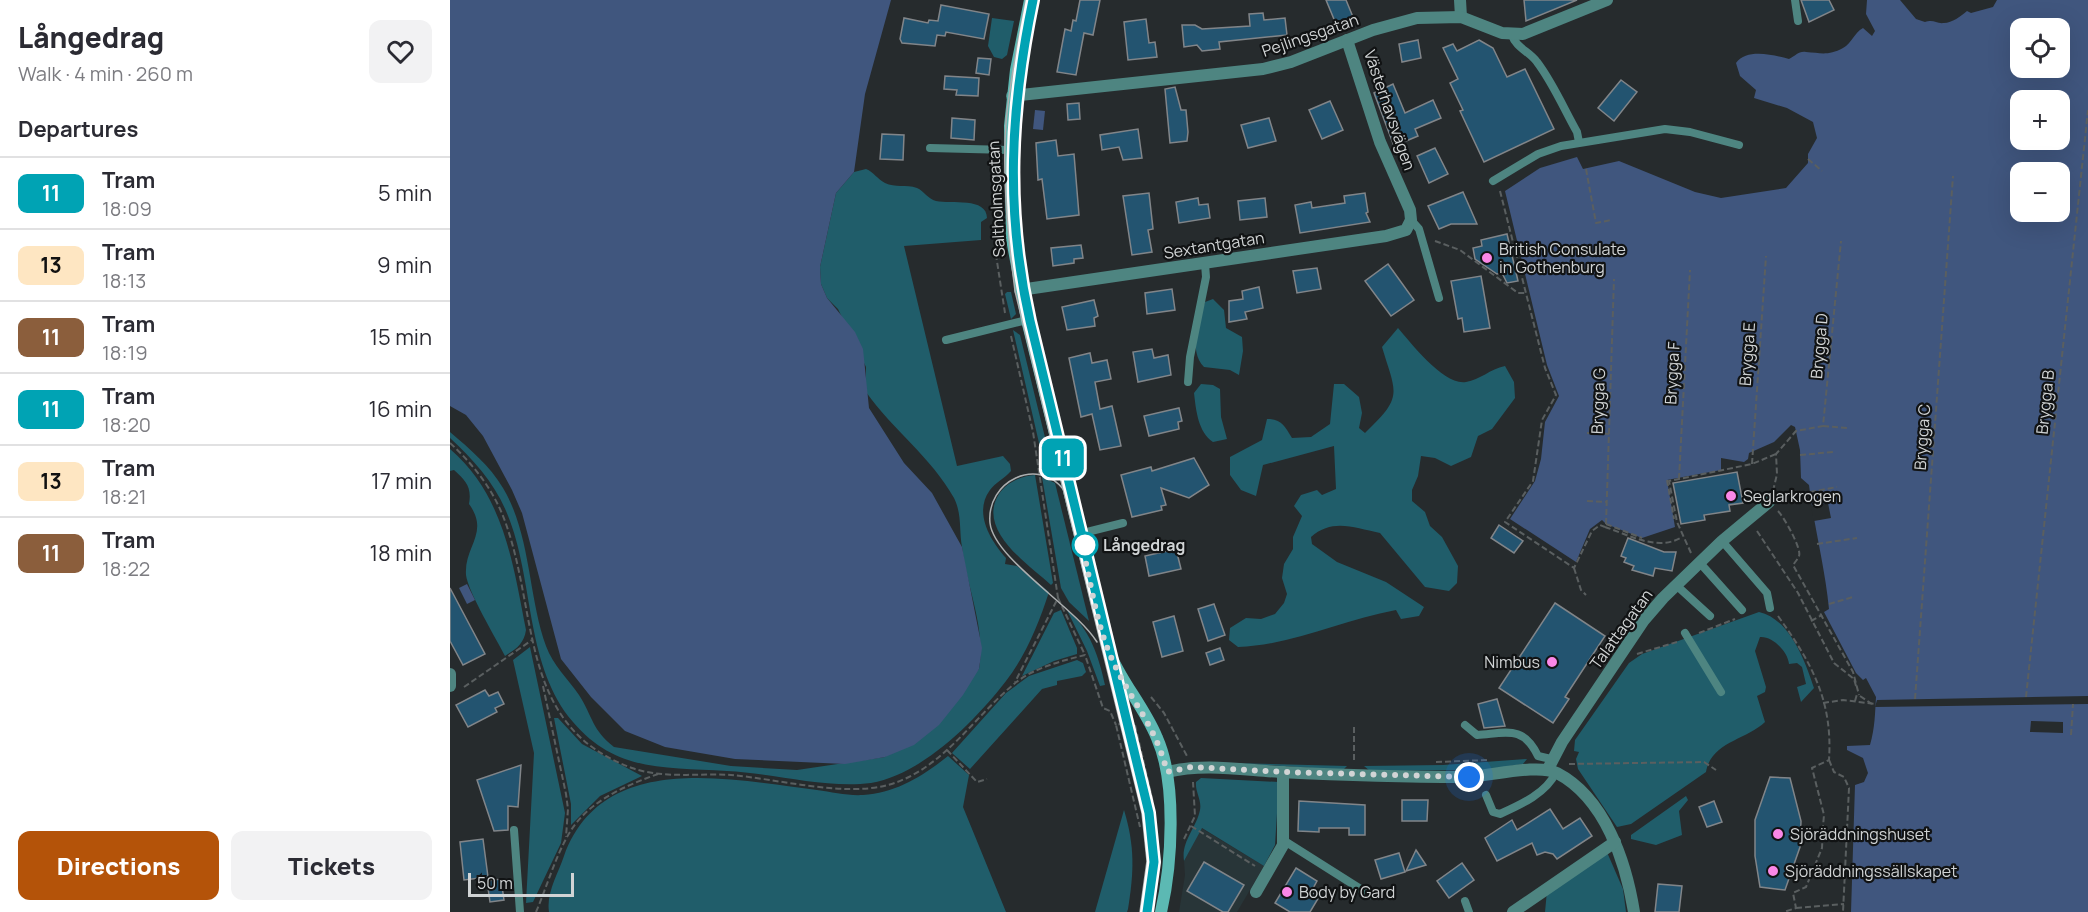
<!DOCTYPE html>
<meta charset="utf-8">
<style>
:root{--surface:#fff;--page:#f2f2f3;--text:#2b2b33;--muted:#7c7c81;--line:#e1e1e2;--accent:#b45309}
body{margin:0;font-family:Manrope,sans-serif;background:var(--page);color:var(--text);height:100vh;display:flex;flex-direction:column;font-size:22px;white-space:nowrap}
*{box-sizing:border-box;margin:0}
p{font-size:20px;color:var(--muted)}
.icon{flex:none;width:33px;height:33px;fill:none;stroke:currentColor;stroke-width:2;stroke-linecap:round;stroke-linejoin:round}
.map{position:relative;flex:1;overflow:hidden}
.details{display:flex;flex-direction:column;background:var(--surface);width:450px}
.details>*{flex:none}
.badge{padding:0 12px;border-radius:9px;font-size:21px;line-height:39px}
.buttons{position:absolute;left:1560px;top:18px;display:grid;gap:12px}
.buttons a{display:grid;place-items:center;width:60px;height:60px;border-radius:12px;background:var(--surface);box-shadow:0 6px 24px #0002;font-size:30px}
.scale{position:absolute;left:18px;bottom:15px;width:106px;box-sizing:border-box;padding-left:6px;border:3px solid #d1d4d5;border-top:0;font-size:16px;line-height:21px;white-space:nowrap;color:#d1d4d5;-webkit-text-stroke:4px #111314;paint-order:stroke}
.you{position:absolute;width:30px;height:30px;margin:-15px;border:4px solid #fff;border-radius:50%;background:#1a73e8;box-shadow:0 0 0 9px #1a73e833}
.map>.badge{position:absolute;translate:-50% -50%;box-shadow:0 0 0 3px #fff}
h2{padding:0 18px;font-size:22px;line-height:54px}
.round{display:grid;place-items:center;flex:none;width:63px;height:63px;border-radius:12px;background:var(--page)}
.head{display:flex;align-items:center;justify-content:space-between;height:102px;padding:0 18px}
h1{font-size:28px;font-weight:800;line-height:45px}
.button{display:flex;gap:12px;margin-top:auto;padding:12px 18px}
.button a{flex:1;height:69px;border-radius:12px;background:var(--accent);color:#fff;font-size:24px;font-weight:800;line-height:69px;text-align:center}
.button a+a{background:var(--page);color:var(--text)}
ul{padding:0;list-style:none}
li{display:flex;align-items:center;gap:18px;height:72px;padding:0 18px;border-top:2px solid var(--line)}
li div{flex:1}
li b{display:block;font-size:22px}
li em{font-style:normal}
li .badge{min-width:66px;font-weight:700;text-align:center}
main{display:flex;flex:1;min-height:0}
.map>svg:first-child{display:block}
.built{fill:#283538}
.green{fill:#205d6a}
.water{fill:#40567e;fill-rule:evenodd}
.pier{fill:#262b2d}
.building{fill:#235470;stroke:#818589;stroke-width:1.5}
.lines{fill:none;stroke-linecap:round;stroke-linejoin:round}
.path{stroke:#5a5f60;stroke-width:2;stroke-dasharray:6 3;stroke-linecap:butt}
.lane{stroke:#4e8581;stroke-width:8}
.street{stroke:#4e8581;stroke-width:12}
.secondary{stroke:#5cb9b3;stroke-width:12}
.tram{stroke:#acafb0;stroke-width:1.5}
.line-casing{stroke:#fff;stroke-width:14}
.line{stroke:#00a3b4;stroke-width:9}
.walk{stroke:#d1d4d5;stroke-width:6;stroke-dasharray:0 10.8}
.poi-dot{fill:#fa87e7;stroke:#111314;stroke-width:2}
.stop-dot{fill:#fff;stroke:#00a3b4;stroke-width:3}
.labels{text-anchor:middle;stroke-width:4.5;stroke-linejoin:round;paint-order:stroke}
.street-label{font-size:16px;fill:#d1d4d5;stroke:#111314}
.poi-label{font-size:16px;fill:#d1d4d5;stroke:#111314;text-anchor:start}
.stop-label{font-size:16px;font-weight:bold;fill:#d1d4d5;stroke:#111314;text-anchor:start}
</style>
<main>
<section class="details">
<div class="head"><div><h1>Långedrag</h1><p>Walk · 4 min · 260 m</p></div><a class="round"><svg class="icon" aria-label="heart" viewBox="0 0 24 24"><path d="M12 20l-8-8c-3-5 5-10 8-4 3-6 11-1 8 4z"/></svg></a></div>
<h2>Departures</h2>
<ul>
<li><span class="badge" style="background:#00a3b4;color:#fff">11</span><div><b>Tram</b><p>18:09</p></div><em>5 min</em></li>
<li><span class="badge" style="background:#fee6c2;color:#111">13</span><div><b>Tram</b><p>18:13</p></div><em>9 min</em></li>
<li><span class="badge" style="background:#8b5e3c;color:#fff">11</span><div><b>Tram</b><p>18:19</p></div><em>15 min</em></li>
<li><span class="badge" style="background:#00a3b4;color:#fff">11</span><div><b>Tram</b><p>18:20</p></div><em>16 min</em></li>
<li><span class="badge" style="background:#fee6c2;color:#111">13</span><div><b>Tram</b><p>18:21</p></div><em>17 min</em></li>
<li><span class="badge" style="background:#8b5e3c;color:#fff">11</span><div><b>Tram</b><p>18:22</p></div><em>18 min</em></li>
</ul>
<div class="button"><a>Directions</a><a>Tickets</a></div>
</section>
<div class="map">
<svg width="1638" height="912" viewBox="0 0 1638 912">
<rect width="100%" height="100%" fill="#262b2d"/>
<path class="built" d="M751 828 814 866 787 912H729L735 875 734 861Z"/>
<g class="green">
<path d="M542 18 564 21 557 55 552 59 544 57 538 46Z"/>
<path d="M416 169C424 172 427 179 435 183 445 188 456 184 467 188 474 191 478 199 486 201 501 204 537 197 537 218L531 222V240L454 246 507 466 553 456 560 464 561 471C555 478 545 483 540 490 523 513 541 541 556 558L555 564 567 566 599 592C589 623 576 655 556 681 525 721 473 774 421 783 376 789 322 773 277 771 217 767 166 773 123 722 76 667 84 586 60 521 48 487 26 462 0 438V432C20 449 40 466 53 488 81 535 78 596 96 646 103 665 118 679 129 695 143 717 142 730 164 747L281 766 347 770 435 757 529 669C536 627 517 589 512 547 509 530 512 514 504 498 481 457 442 429 416 392V367L388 309 377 298 371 284 370 267 386 193 404 172Z"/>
<path d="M557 292H561L566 314 561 319 555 294Z"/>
<path d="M763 299 774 310 776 328 792 337 793 351 789 375 780 370 754 367C738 350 749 322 755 302Z"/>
<path d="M948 328C961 343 994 386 1016 382 1030 380 1040 369 1055 366L1064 382 1065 398 1042 429 1028 436 1021 457 1001 466 985 458 971 456 968 476 962 490V501L975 512 980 526 992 537 1008 566 1007 583 999 591 975 587 930 533C904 528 883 518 861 537L862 544 887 562 936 582 974 607 969 616 951 619 946 610C892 620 843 645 788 647L779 640 780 628 796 618 811 619 825 614 834 603 837 594 832 578 834 564 843 549V537L852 516 844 506 851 495 867 490 872 495 886 489 884 446 813 465 806 496 791 490 780 475V457L812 440 817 419C832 419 835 427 842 438L861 437 880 424 884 384H894L909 397 912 413 909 428 915 433C954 396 946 394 932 347Z"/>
<path d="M563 330 570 335 602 466 601 472 591 467 589 443Z"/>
<path d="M751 384 763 385 770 389 771 417 777 439 763 442C748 432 746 410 744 393Z"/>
<path d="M0 449C54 495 63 564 76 630 74 644 66 649 55 656 46 638 18 592 16 575 14 546 40 533 19 504 22 487 16 481 4 470L0 471Z"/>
<path d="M585 475 603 583 601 585C579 565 526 530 549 494 557 482 571 476 585 475Z"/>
<path d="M592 477 605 483 639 621 619 602 611 588Z"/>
<path d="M611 610 627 648V654L604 661 572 676 604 613Z"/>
<path d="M617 610C640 629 649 657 655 685L650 686 637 651Z"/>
<path d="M1309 612C1340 619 1355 661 1364 688L1351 702 1347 687 1356 684 1352 667 1347 663 1339 664C1338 652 1323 636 1310 637L1305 651 1316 687 1315 692 1307 696 1315 722C1296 740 1261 742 1256 772L1181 824 1167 827 1128 769 1126 759 1129 752 1124 751 1125 740 1179 663 1192 654Z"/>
<path d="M80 647 115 813 111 843 83 902 76 903 84 753 63 660Z"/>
<path d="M627 660 633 663 636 672 632 676 607 681V685L592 689 520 769 502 753 556 693 579 676Z"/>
<path d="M104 718H108L132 744 192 776 150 796 121 825V804Z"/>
<path d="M498 756 519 775 513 807 556 912H99C96 893 108 874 114 856 153 749 281 780 367 790 382 792 398 796 413 795 446 793 473 776 498 756Z"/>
<path d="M1077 759 1073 764 1036 770 920 771 914 766 993 765Z"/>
<path d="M785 763 897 766 893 770Z"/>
<path d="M751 778 829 782 825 845 814 866 752 828 734 861C731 841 746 829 750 810 752 800 745 792 746 782Z"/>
<path d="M1236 796 1238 800 1229 811 1232 835 1206 845 1181 839V835Z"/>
<path d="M674 810C685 847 684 871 678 909L677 912H645Z"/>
<path d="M1156 850 1173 889 1176 912H1095L1097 891Z"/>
</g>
<g class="water">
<path d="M0 0H441L415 94 404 172 386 193 370 267 371 284 377 298 405 332 413 349 419 408 454 463 482 493 512 547 532 648 529 669 513 695 489 725 464 745 435 757 395 764 285 759 215 747 175 731 141 697 111 659 72 513 62 490 33 436 16 415 0 406Z"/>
<path d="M1417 0H1450L1466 19 1475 22C1484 19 1486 24 1494 23 1502 23 1511 16 1517 11L1521 13 1543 7 1547 0H1638V912H1401L1405 785 1414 782 1418 773 1413 758 1397 750V746L1420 745C1425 728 1425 713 1426 697L1416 678 1413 680 1406 673 1374 612 1379 609C1375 567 1364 527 1359 485L1351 478 1350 450 1345 427 1341 425 1324 442 1299 453 1298 459 1294 462 1271 458V470L1217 480 1225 527 1192 538 1156 524 1152 520 1140 529 1126 562 1060 519 1085 481 1091 459 1095 422 1109 396 1097 365 1055 191 1090 168 1127 157 1133 169 1169 161 1245 192 1271 198 1336 188 1358 163V154L1367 138 1363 122 1337 108 1304 98 1306 90 1290 76 1286 63C1297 48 1323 55 1339 59 1346 56 1348 51 1356 52 1371 53 1378 56 1393 48 1402 43 1404 33 1413 28L1422 36 1425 31 1416 14ZM1570 28H1610V68H1570ZM1570 100H1610V140H1570ZM1570 172H1610V212H1570Z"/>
<path d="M585 110 595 111 593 130 583 129Z"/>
<path d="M17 584 25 600 17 604 9 588Z"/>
</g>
<g class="pier">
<path d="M1378 503 1381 518 1364 521 1361 506Z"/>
<path d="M1638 696V704L1425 707 1427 700Z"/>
<path d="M1581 721 1613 722V733L1580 732Z"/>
</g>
<g class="building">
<path d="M630 0H650L643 35 634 33 626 75 607 72 615 29 621 31 623 20 626 21Z"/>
<path d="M876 0H896L903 17 886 24Z"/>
<path d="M1074 0H1127L1076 21Z"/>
<path d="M1351 0H1379L1384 10 1359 22Z"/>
<path d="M491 5 539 14 534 39 496 32 495 36 487 35 485 46 452 43 450 39 454 18 478 23 479 20 488 21Z"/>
<path d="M813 13 814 20 835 18 837 35 769 42 770 49 752 51 747 45 734 47 732 25H745L752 29 800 26 799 14Z"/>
<path d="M696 19 699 43 705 42 707 57 678 60 674 22Z"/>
<path d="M968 40 971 58 952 62 949 44Z"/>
<path d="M1029 40 1043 48 1057 77 1075 69 1104 129 1034 162 1010 111 1013 110 1000 83 1008 79 993 48 1003 44 1007 51Z"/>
<path d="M528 58 541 59 539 75 526 73Z"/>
<path d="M495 76 529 78 528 96 506 95 507 90 494 89Z"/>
<path d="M1171 80 1187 92 1164 121 1148 108Z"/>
<path d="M943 84 955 113 983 100 991 118 965 129 968 136 944 146 924 93Z"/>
<path d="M725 87 731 110H736L738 132 737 141 720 143 715 89Z"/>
<path d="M880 101 893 130 872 139 859 110Z"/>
<path d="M629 103 630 119 618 120 617 104Z"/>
<path d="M502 118 525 120 524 140 501 138Z"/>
<path d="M819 118 826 141 798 148 791 125Z"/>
<path d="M688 129 692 158 673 160 669 147 652 150 650 135Z"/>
<path d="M432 134 454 135 453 160 430 159Z"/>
<path d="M606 140 608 156 624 154 629 215 597 219 592 179 588 180 586 143Z"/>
<path d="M985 148 998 174 979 183 967 156Z"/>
<path d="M1013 192 1027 224H1001L989 229 978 206Z"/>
<path d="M699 193 703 229 698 230 702 252 682 255 673 196Z"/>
<path d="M915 193 918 212 916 213 920 222 850 233 845 205 861 202 862 208 895 203 894 196Z"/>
<path d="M748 198 749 205 758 204 760 218 729 223 726 202Z"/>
<path d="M815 198 817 217 790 220 788 201Z"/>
<path d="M1057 234 1068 281 1057 283 1052 273 1047 274 1025 259 1023 248 1032 246 1031 240Z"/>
<path d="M631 245 633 258 624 259V263L603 266 601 248Z"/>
<path d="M938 264 964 300 941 316 915 281Z"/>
<path d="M867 268 871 289 847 293 843 271Z"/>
<path d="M1031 276 1040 328 1014 332 1012 318 1008 319 1001 281Z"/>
<path d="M809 287 813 308 795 312 797 319 779 322V301L793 299 792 291Z"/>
<path d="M722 289 725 310 697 314 695 293Z"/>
<path d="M644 300 648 316 644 318 645 326 617 330 612 307Z"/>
<path d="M702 349 704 358 718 355 721 375 688 382 683 352Z"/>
<path d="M640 353 642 363 657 360 661 379 645 382 650 409 662 406 671 446 650 450 642 414 631 417 619 358Z"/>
<path d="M729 408 732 421 728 422 729 429 699 436 694 416Z"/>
<path d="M744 458 759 485 739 498 711 488 716 505 711 506 712 510 682 517 671 475 701 467 702 471Z"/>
<path d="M1287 472 1293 503 1279 505 1280 511 1254 515 1255 520 1231 524 1223 483Z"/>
<path d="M1049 525 1073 541 1064 553 1041 538Z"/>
<path d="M1178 538 1214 552H1226L1222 571 1205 568 1203 576 1182 570 1184 566 1174 562 1176 558 1171 556Z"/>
<path d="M726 549 731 569 699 576 695 556Z"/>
<path d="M0 588 35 654 13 665 0 641Z"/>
<path d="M1105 603 1155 636 1115 697 1119 699 1103 723 1049 688Z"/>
<path d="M764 604 775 635 758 641 748 609Z"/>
<path d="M724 616 733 651 712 657 703 622Z"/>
<path d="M770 648 774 660 760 665 756 653Z"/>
<path d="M35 690 39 696 48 692 54 704 45 708 47 712 18 727 6 705Z"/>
<path d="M1047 699 1055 726 1034 728 1028 704Z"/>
<path d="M71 765 68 807 58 806V830L44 831 27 780Z"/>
<path d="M1320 777 1340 778 1351 821 1350 847 1335 890 1310 887 1305 856V820Z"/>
<path d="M952 800H978L977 821H952Z"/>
<path d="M849 801 915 805V835H899V828H869V832L848 831Z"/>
<path d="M1264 801 1272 822 1257 827 1249 807Z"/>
<path d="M1100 809 1113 829 1130 818 1142 836 1107 859 1103 854 1095 852 1087 855 1082 843 1047 861 1035 838 1062 820 1067 830Z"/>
<path d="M33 839 38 877 14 880 10 842Z"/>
<path d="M966 850 976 865 956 871Z"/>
<path d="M949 853 955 872 931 879 925 860Z"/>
<path d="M754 862 794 885 778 912H773L737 891Z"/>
<path d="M1012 863 1024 880 999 898 987 881Z"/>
<path d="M846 868 867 881 861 892 869 897 860 912H840L825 903Z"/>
<path d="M51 879 54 900 40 902 37 881Z"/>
<path d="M1208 884 1232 886 1229 912H1205Z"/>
</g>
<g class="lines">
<g class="path">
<path d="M1358 159 1372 171"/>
<path d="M1136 169 1146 223 1161 220"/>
<path d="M1050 191 1095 368 1106 395 1092 420 1083 481 1055 522 1124 568 1142 531 1150 525 1155 527"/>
<path d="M547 200 546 255 555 313"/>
<path d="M985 241 1010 250 1068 293H1077"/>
<path d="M561 336 583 432 608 598 565 682"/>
<path d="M1373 426 1397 428"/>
<path d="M1137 433 1159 434"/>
<path d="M0 443C25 466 45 492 56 524 89 617 69 727 182 768 213 779 249 773 281 775 328 779 393 797 438 785 492 770 523 718 564 684 583 668 611 661 635 655L653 708 660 711 666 725"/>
<path d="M1350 455 1383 452"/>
<path d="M1302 464 1316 256"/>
<path d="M1229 479 1240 270"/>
<path d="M1217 480 1224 519"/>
<path d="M1323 491 1327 474 1326 454 1346 431 1373 426 1391 241"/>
<path d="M1360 492 1387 487"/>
<path d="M1137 501 1156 502"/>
<path d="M1328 511C1334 517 1352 549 1349 556 1348 559 1345 562 1343 565L1403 672 1409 695"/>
<path d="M1156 524 1164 279"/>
<path d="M1156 524 1192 538"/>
<path d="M1155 527C1179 535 1208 552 1232 537"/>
<path d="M1307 531 1348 593 1384 663 1404 679 1406 686"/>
<path d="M1367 544 1407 538"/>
<path d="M1241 553 1227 522 1219 481 1302 464 1326 454"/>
<path d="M1124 568 1131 590 1136 595"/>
<path d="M608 598 635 655"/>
<path d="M1379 604 1403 597"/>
<path d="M1328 616C1361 662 1383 700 1379 760L1362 768 1374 815 1373 826 1372 848 1356 887 1343 893 1346 908 1334 912"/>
<path d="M1361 621 1372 615"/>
<path d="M1249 633 1285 619"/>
<path d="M1187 654 1227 642"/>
<path d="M93 686 116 794 118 809 116 837"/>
<path d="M14 687 82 640"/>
<path d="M1410 696 1422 704"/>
<path d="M701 697 714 713 737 756"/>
<path d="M1576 697 1638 110"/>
<path d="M1465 699 1503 176"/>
<path d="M1405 701 1407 694"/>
<path d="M1373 703 1393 700 1425 704"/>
<path d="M683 721 666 725 690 827"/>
<path d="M685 725 702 798 705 825"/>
<path d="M904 727V762"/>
<path d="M1621 735 1623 704"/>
<path d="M497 750 527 782 537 779"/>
<path d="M1379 760 1384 772 1394 777 1399 788 1393 912"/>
<path d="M986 762 1038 760"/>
<path d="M1119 764 1254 762 1266 770"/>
<path d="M741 826 805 866"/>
<path d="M734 839 745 816 743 782"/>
<path d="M1346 908 1394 904"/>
<path d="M86 912C96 889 104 861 116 839 134 803 172 787 208 774"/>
</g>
<g class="lane">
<path d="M1345 0 1348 21"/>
<path d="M1062 35C1066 48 1079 51 1087 62 1103 83 1114 109 1127 132L1129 142"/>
<path d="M480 148 559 150"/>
<path d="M1043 181 1088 154 1111 146 1215 129 1240 132 1289 145"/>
<path d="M961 220 969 229 989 298"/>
<path d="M496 340 577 320"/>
<path d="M738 382 740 357 756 277 755 264"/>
<path d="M629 534 673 523"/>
<path d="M1272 541 1317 593 1320 608"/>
<path d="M1250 563 1292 610"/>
<path d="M1226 585 1260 616"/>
<path d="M1235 633 1271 692"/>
<path d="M1015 725 1027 735C1057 733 1073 725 1088 756L1101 759"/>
<path d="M1036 795 1043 812 1050 814C1070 805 1097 793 1106 772"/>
<path d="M64 830 70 912"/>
<path d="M833 840 920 895"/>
<path d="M1015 901 1019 912"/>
</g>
<g class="street">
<path d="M1010 0 1011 17"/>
<path d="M562 96 813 69 841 62 923 30 967 18 1011 17 1052 33 1073 34 1157 0"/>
<path d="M570 290 936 236 956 230 961 220 960 210 930 142 897 40"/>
<path d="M0 674V686"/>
<path d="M1098 769 1112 742 1194 620 1213 598 1272 541 1319 502"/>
<path d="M717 772C754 763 793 770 830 772 891 775 952 777 1013 777 1037 777 1088 763 1107 773 1155 798 1176 862 1184 912"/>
<path d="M806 892 833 845V772"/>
<path d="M1063 912 1165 842"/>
</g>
<path class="secondary" d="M580 0 566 70 560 126 562 239 577 320 658 649C670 681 694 706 707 738 727 783 722 864 711 912"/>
<g class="tram">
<path d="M576 0C568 40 560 81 556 122 552 179 558 235 565 291L692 813 697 861 690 912"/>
<path d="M614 490C588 456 536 481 540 523 544 559 624 606 647 642"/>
</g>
</g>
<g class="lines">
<g class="line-casing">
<path id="line" d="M583 0C560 111 555 210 580 321L699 813 704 862 697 912"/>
</g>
<use href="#line" class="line"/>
<path class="walk" d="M635 545 632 546C641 582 646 623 661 657 680 701 705 723 717 772L741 767 834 772 1019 777"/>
</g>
<g class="poi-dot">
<circle cx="1037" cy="258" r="6"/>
<circle cx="1281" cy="496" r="6"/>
<circle cx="1102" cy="662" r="6"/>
<circle cx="1328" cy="834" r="6"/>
<circle cx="1323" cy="871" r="6"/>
<circle cx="837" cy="892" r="6"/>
</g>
<circle class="stop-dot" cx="635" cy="545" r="12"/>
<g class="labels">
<g class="street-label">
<text transform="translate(860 35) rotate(-19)" y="6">Pejlingsgatan</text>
<text transform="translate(940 110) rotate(71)" y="6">Västerhavsvägen</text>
<text transform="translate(546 199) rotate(-93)" y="6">Saltholmsgatan</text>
<text transform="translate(764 245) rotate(-9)" y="6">Sextantgatan</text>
<text transform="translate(1369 346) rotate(-85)" y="6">Brygga D</text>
<text transform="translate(1297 354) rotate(-86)" y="6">Brygga E</text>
<text transform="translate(1222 373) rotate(-87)" y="6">Brygga F</text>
<text transform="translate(1148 401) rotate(-88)" y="6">Brygga G</text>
<text transform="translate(1595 402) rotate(-84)" y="6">Brygga B</text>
<text transform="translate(1472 437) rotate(-86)" y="6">Brygga C</text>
<text transform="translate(1171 629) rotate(-54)" y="6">Talattagatan</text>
</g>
<g class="poi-label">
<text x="1049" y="255">British Consulate<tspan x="1049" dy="18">in Gothenburg</tspan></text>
<text x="1293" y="502">Seglarkrogen</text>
<text x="1090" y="668" text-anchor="end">Nimbus</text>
<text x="1340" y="840">Sjöräddningshuset</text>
<text x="1335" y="877">Sjöräddningssällskapet</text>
<text x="849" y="898">Body by Gard</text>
</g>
<g class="stop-label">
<text x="653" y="551">Långedrag</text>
</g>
</g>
</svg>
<div class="buttons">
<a><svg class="icon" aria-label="locate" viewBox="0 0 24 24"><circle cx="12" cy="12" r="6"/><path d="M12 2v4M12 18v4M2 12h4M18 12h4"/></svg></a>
<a>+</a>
<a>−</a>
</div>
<div class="scale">50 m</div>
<div class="you" style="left:1019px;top:777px"></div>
<b class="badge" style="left:613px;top:458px;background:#00a3b4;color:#fff">11</b>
</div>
</main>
